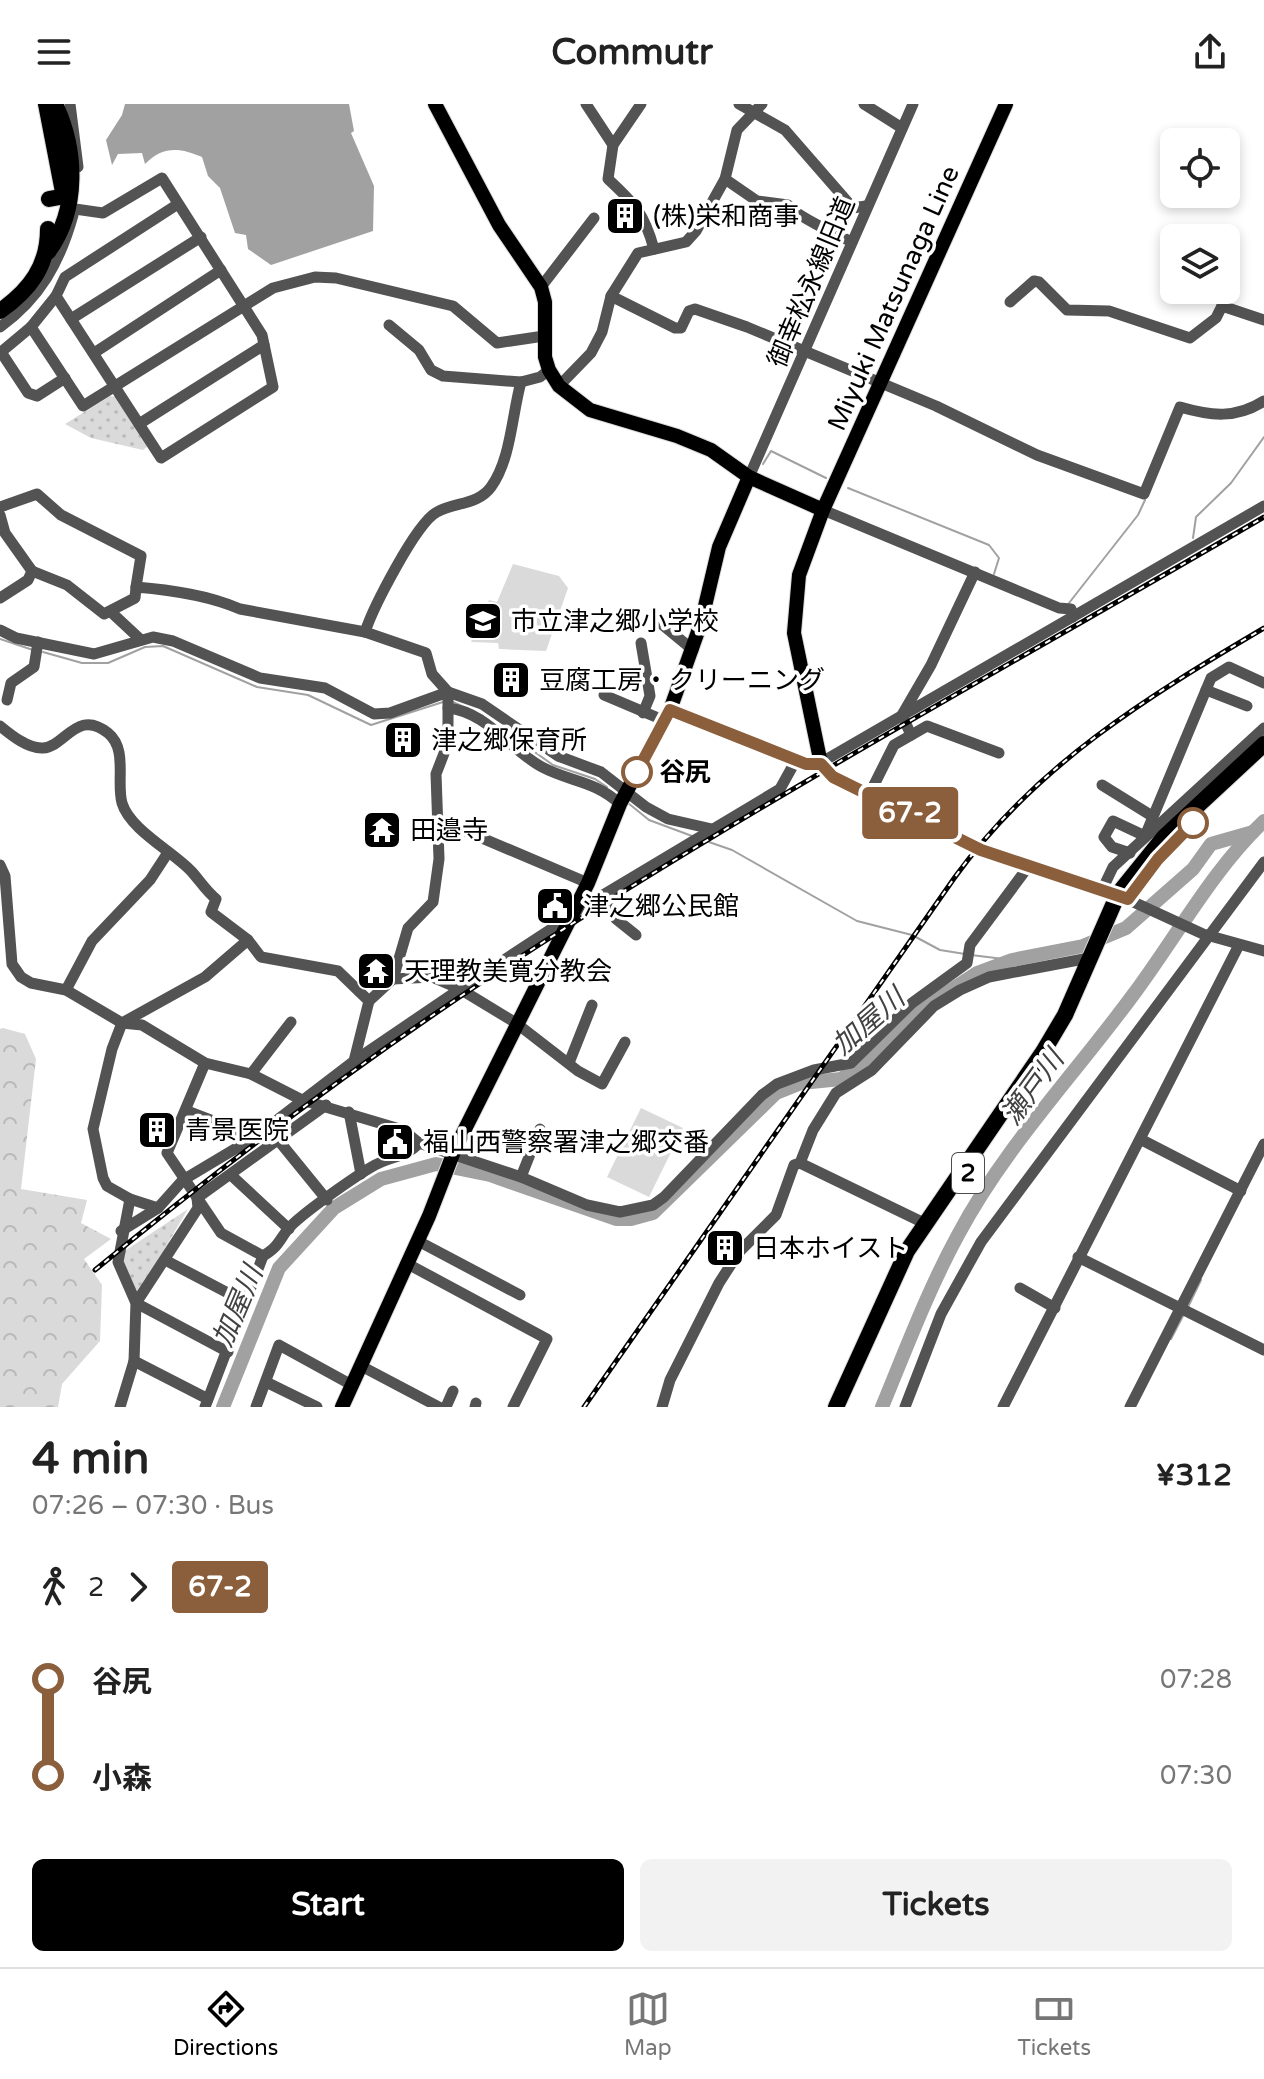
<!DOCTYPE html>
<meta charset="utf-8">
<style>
:root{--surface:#fff;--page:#f2f2f2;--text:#222;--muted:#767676;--line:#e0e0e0;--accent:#000}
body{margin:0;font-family:"Varela Round","Noto Sans JP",sans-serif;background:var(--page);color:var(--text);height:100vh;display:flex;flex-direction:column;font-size:30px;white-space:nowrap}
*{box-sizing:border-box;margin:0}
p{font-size:26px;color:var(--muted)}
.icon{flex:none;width:44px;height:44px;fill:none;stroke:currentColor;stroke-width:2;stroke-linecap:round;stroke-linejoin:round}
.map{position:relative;height:1303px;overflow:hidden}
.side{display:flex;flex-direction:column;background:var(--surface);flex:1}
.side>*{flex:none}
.badge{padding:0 16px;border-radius:6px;font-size:28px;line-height:52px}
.fabs{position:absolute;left:1160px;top:24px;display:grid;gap:16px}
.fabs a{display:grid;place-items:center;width:80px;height:80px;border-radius:12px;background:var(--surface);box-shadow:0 4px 12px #0003;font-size:40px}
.map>.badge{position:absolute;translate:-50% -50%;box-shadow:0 0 0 4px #fff}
.legs{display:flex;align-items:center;gap:12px;height:88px;padding:0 32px;font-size:26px}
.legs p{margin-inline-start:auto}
.overview{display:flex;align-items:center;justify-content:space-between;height:136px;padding:0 32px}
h1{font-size:44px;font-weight:700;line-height:60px}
.primary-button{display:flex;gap:16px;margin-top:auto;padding:16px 32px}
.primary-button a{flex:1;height:92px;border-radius:12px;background:var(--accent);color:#fff;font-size:32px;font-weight:700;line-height:92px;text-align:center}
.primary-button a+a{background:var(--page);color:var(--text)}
ul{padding:0 32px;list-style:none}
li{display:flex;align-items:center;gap:28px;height:96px;font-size:30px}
li i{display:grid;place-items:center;width:12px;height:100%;margin:0 10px;background:currentColor}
li i::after{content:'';width:20px;height:20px;margin:-10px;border:6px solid;border-radius:50%;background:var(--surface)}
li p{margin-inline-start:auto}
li:first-child i{background:linear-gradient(#0000 50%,currentColor 0)}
li:last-child i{background:linear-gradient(currentColor 50%,#0000 0)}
header{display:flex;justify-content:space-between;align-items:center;height:104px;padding:0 32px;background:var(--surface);font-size:36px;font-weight:700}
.tabs{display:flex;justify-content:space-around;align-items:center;height:112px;border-top:2px solid var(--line);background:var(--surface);font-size:22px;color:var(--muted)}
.tabs a{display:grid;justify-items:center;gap:4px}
.tabs .current{color:var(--accent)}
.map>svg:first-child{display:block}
.forest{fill:url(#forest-crowns)}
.park{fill:url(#park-dots)}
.pitch{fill:#dadada}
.water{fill:#a1a1a1}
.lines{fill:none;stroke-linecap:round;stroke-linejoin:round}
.stream{stroke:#a1a1a1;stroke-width:2}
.river{stroke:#a1a1a1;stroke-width:14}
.major-casing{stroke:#dbdbdb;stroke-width:16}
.highway-casing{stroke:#dbdbdb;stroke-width:18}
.minor{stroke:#535353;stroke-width:11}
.major{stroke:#000;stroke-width:14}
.highway{stroke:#000;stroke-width:16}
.rail-casing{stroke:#000;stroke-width:5}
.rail{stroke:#fff;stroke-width:2;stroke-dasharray:6;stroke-linecap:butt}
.line-1-casing{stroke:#fff;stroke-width:18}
.line-1{stroke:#8b5e3c;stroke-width:12}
.stop-1-dot{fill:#fff;stroke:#8b5e3c;stroke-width:4}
.labels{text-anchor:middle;stroke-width:7;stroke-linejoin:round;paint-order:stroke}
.shield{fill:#fff;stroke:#4c4c4c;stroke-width:2}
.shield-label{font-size:24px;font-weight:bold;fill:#000}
.poi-label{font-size:26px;fill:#000;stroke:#fff;text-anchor:start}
.street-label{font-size:26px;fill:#000;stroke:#fff}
.stop-label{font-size:26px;font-weight:bold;fill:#000;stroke:#fff;text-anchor:start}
.water-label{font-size:28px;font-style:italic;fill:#424242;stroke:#fff}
</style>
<header><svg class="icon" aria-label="menu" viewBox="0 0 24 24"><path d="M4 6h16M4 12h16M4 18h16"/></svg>Commutr<svg class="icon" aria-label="share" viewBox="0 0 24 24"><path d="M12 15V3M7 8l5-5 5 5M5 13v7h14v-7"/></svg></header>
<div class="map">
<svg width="1264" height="1303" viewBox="0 0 1264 1303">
<defs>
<pattern id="forest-crowns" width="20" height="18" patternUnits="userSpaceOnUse" patternTransform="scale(2)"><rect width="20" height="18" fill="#dadada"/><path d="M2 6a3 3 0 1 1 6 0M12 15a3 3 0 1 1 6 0" fill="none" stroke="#b9b9b9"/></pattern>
<pattern id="park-dots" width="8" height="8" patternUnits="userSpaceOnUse" patternTransform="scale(2)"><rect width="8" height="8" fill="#dadada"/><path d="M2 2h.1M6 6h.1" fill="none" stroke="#b9b9b9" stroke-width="1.8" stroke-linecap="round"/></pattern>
</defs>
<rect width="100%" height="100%" fill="#fff"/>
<path class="forest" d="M3 924 25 930 36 955 21 1085 87 1096 81 1119 111 1135 84 1155 102 1181 100 1237 62 1280 58 1303H0V925Z"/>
<g class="park">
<path d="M110 292 118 293 148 342 143 346 91 334 65 320Z"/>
<path d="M188 1105 138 1190 122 1162 123 1148Z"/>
</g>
<g class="pitch">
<path d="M513 460 559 472 568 484 546 547 499 545 498 539 471 538 489 496 497 498Z"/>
<path d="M641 1004 683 1024 649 1093 607 1073Z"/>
</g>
<path class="water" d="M125 0H349L354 27 351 29 374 82 373 127 271 161 248 145 246 131 235 129 220 84 208 72 202 53C180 43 162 42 145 60L142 49 118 50 112 61 106 36 122 11Z"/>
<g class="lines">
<g class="stream">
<path d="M763 360 771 347 826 374"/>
<path d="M848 384 989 441 999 454 994 470"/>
<path d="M1193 434 1196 413 1231 379 1264 333"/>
<path d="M1069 499 1138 411 1145 396"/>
<path d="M0 535 33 546"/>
<path d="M43 548 82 559H108L145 543 163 542 257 583 308 591 371 621 443 598"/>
<path d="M453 598 483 612"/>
<path d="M498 622 553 661 595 675 607 683"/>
<path d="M628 699 649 716 692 732"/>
<path d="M706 737 732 746 857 817 912 831 940 846 965 850"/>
<path d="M971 851 1012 856"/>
<path d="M1188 1203 1201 1176"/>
<path d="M1171 1235 1183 1212"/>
</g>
<g class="river">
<path d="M223 1303 279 1164 334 1104 381 1075 436 1060 490 1071 616 1115H631L653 1109 776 989 801 979 841 975 855 966 917 908 977 869 1012 856 1083 842 1126 824 1193 765 1211 740 1253 728"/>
<path d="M882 1303C906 1245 928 1186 958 1131 1004 1044 1075 970 1133 891 1175 835 1213 765 1264 717"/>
</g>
<g class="major-casing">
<g id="major">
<path d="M435 0 499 121 541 183 545 198V253L549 266 559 282 590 306 677 332 711 346 749 373 823 406"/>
<path d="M821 660 794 529 799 471 823 406 1006 0"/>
<path d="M342 1303 429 1112 455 1045 588 779 620 700 670 606 701 519 719 443 749 373"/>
</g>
</g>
<g class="highway-casing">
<g id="highway">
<path d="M46 0 63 88 60 93 49 95"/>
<path d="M48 148C79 106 77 46 55 0"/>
<path d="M0 207C30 186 48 162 48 125"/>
<path d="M836 1303 907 1147 1043 948 1065 911 1118 790 1164 733 1264 640"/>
</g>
</g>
<g class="minor">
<path d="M70 0 78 63"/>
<path d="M586 0 613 41"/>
<path d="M641 0 613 41 608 75C635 100 644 109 654 145"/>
<path d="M739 0 785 26 853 104 866 102"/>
<path d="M864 0 902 24"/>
<path d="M725 75 757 97 788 101C796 112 837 131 852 138"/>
<path d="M75 105 103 109 162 74 262 231 273 283 161 354 56 192 65 173 178 100"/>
<path d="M1232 167 1222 202 1264 216"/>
<path d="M541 183 594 114"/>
<path d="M56 192 31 223 83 302 273 184 315 173 336 174 453 202 497 239 544 232"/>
<path d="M611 192 675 224H681L689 207 695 205 747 223 936 302 1037 351 1144 390 1180 303C1211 312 1236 315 1264 297"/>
<path d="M1010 198 1034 177 1039 178 1067 206 1109 207 1190 234 1216 214 1222 202"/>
<path d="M71 215 201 133"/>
<path d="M389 221 419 246 431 266 443 272 521 278"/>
<path d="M0 223C40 194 60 158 73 111"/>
<path d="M31 223 1 248 28 289 37 292 65 274"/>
<path d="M94 249 221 166"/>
<path d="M559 282 591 249 602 228 611 192 638 149 686 138 696 127 725 75 737 26 762 0"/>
<path d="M139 320 264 241"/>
<path d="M749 373 913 0"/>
<path d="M0 403 37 390 61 411 141 452 136 483"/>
<path d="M823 406 1059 504 1071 505 1073 513"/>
<path d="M0 411 5 429 32 467"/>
<path d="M0 494 28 476 32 467 67 481 104 510 135 494 136 483C171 486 208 491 240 505L365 528 426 549 432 570 448 588 482 600 558 652 601 668 646 703 668 715 712 725"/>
<path d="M111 508 141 536"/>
<path d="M653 513 693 546"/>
<path d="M0 526 16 534 94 550 153 533 173 537 260 574 325 584 374 610 390 609 448 588"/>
<path d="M365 528C373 504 416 419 437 408 455 398 478 401 491 383 511 356 512 310 521 278L540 273 549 266"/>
<path d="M641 539 650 592 643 609"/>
<path d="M1206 586 1247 602"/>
<path d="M604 591 663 616"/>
<path d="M7 596 11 579 34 563 38 538"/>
<path d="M448 604C487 608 509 645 542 663 570 678 594 676 620 700"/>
<path d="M670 606 815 662 1264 402"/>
<path d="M0 622C11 631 28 645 43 644 65 643 77 604 108 629 128 645 116 678 122 699 130 726 174 748 192 768 200 777 206 787 216 795L211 808 248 836 261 853 338 867 369 897 393 875 408 824 433 798 439 755 436 670 448 639V588"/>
<path d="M911 631 902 611 931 561 975 468"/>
<path d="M821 660 833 673 981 746 1103 784 1203 830 1264 847"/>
<path d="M1102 681 1152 712"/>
<path d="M870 689 894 641 927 622 999 649"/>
<path d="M437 715 588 779"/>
<path d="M1145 732 1211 574 1229 563 1264 579"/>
<path d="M1130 749 1112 743 1104 733 1113 717 1145 732"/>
<path d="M0 761 5 772 12 860 21 873 31 879 66 886 122 919 142 921 205 959 251 970 302 996 403 1026 419 1039 521 1073 587 1101 620 1108 653 1101 664 1093 762 991 777 980 814 966 851 959 912 899 967 859 970 841 1028 763"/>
<path d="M1103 784 1113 763 1264 624"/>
<path d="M603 791 616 815 636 831"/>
<path d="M393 875 432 873 460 885 516 919 578 967 602 980 625 938"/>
<path d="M66 886 92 837 150 776 167 750"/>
<path d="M354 957 369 897"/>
<path d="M205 959 167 1049 221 1129 263 1152"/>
<path d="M569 959 592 901"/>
<path d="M251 970 291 918"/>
<path d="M187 1007 255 1033"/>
<path d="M349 1008 361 1070"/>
<path d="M1142 1036 1241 1087"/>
<path d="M279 1037 327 1096"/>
<path d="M800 1059 924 1119"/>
<path d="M232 1072 289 1125"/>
<path d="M521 1073 540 1025"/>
<path d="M158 1104 130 1095 107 1082 103 1074 93 1025 112 945 122 919 205 873 248 836"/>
<path d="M121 1127 158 1104 183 1076 255 1033 354 957 460 885 603 791 780 685 796 656"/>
<path d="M418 1137 520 1191"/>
<path d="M1078 1153 1264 1246"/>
<path d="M165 1156 247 1199"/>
<path d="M406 1159 547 1235 513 1303"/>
<path d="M1020 1184 1055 1204"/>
<path d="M228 1248 136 1199 198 1104 197 1094 326 1001"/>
<path d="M134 1257 208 1295"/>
<path d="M363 1263 439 1303"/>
<path d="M266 1278 317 1303"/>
<path d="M120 1303 134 1257 136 1199 118 1158 130 1095"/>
<path d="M205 1303 263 1152C279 1142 278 1138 288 1125 301 1110 357 1071 375 1061 392 1052 407 1053 419 1039"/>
<path d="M256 1303 279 1241 350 1280"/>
<path d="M446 1303 453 1287"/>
<path d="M475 1303 476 1299"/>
<path d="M662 1303 670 1276 719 1179 739 1148 776 1111 794 1061 800 1059 813 1026 836 989 872 966 934 902 960 886 989 873 1089 854"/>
<path d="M905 1303 941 1210 981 1138 1264 758"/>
<path d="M1003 1303 1239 841"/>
<path d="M1130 1303 1264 1040"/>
</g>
<use href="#major" class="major"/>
<use href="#highway" class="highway"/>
<g class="rail-casing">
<g id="rail">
<path d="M95 1166C217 1066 344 970 476 882 731 713 1000 567 1264 413"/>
<path d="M584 1303 955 773C1036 661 1147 593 1264 524"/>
</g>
</g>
<use href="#rail" class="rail"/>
</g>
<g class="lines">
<g class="line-1-casing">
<path id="line-1" d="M637 668 670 606 806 660H821L833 673 981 746 1128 795 1158 755 1193 719"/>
</g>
<use href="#line-1" class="line-1"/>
</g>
<defs>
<g id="building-square" transform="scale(2)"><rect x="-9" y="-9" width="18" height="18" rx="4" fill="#000" stroke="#fff"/><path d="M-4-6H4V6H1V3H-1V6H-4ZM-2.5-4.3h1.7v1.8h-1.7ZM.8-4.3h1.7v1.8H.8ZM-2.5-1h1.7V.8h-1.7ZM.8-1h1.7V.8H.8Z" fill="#fff"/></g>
<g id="school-square" transform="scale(2)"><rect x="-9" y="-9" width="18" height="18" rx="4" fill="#000" stroke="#fff"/><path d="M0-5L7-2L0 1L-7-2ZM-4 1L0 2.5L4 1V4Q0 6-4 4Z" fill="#fff"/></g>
<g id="temple-square" transform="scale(2)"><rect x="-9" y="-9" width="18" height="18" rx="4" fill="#000" stroke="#fff"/><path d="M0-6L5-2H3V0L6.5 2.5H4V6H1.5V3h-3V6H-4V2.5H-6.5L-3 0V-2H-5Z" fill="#fff"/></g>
<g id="civic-square" transform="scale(2)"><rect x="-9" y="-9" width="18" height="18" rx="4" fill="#000" stroke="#fff"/><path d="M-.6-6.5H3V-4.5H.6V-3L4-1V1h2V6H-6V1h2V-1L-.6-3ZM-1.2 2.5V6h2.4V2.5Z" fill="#fff"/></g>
</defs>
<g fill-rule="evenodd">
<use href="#building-square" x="625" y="112"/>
<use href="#school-square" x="483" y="517"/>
<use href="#building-square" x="511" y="576"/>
<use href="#building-square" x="403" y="636"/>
<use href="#temple-square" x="382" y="726"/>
<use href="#civic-square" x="555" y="802"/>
<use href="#temple-square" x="376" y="867"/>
<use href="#building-square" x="157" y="1026"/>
<use href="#civic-square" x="395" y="1038"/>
<use href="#building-square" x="725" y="1144"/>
</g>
<g class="stop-1-dot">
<circle cx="637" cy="668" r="14"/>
<circle cx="1193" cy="719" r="14"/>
</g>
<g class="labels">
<rect class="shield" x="952" y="1049" width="32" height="40" rx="6"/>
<g class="shield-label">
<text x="968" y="1077">2</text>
</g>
<g class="poi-label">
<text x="653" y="121">(株)栄和商事</text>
<text x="511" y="526">市立津之郷小学校</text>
<text x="539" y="585">豆腐工房・クリーニング</text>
<text x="431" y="645">津之郷保育所</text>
<text x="410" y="735">田邉寺</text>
<text x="583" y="811">津之郷公民館</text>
<text x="404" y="876">天理教美寛分教会</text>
<text x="185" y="1035">青景医院</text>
<text x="423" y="1047">福山西警察署津之郷交番</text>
<text x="753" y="1153">日本ホイスト</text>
</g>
<g class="street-label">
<text transform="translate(811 178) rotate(-67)" y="9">御幸松永線旧道</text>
<text transform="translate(893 194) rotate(-66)" y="9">Miyuki Matsunaga Line</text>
</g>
<g class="stop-label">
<text x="659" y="677">谷尻</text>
</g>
<g class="water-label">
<text transform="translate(868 917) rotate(-41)" y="10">加屋川</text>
<text transform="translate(1032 983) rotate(-54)" y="10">瀬戸川</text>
<text transform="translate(237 1202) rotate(-67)" y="10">加屋川</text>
</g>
</g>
</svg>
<div class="fabs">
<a><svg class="icon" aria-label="locate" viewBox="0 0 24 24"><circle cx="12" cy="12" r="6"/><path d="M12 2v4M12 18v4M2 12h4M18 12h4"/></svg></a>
<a><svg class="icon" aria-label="layers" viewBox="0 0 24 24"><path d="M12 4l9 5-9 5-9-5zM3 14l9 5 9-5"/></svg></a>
</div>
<b class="badge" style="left:910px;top:709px;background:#8b5e3c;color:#fff">67-2</b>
</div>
<section class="side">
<div class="overview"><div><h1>4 min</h1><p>07:26 – 07:30 · Bus</p></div><b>¥312</b></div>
<div class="legs"><svg class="icon" aria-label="walk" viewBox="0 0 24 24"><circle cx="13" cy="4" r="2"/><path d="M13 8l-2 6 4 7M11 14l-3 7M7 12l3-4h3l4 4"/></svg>2<svg class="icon" aria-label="forward" viewBox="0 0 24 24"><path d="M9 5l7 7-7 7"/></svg><b class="badge" style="background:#8b5e3c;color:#fff">67-2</b></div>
<ul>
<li><i style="color:#8b5e3c"></i><b>谷尻</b><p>07:28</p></li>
<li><i style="color:#8b5e3c"></i><b>小森</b><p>07:30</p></li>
</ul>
<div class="primary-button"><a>Start</a><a>Tickets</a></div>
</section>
<nav class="tabs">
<a class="current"><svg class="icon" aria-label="directions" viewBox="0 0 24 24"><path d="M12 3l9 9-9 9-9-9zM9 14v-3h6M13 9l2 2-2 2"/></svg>Directions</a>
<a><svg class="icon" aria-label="map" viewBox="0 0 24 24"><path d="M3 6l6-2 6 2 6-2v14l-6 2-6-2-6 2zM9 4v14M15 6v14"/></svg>Map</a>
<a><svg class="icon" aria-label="tickets" viewBox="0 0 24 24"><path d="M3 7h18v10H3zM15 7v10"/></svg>Tickets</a>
</nav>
